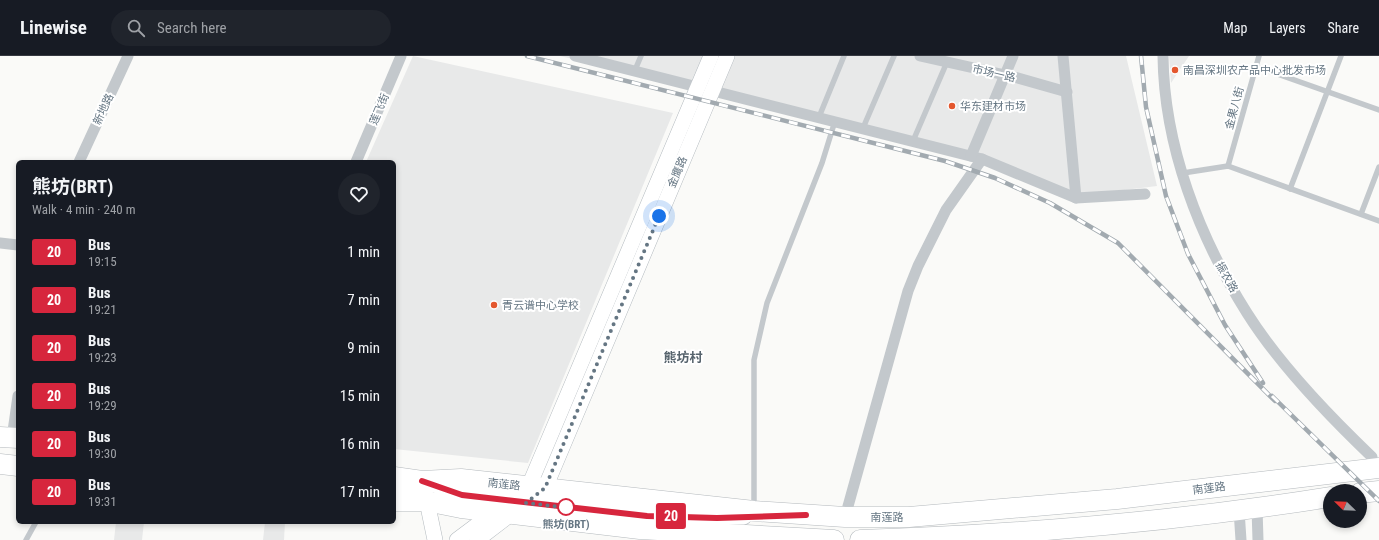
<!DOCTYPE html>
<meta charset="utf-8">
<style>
:root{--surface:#171b24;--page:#20242c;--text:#f1f3f6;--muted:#9ea1a6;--line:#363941}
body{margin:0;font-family:"Roboto Condensed","Noto Sans SC",sans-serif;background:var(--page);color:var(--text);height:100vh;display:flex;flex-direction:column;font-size:15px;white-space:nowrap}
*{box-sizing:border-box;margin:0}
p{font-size:13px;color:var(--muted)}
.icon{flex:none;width:22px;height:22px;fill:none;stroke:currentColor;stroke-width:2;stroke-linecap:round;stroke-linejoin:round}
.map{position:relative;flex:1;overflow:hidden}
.side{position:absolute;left:16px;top:104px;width:380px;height:364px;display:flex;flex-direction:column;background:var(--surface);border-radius:6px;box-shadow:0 2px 6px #0003}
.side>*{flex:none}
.badge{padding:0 8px;border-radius:3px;font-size:14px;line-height:26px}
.needle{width:26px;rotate:293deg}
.buttons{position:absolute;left:1323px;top:428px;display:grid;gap:8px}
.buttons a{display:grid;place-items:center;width:44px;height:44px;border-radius:50%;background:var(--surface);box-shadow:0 2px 6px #0003;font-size:20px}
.you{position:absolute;width:20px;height:20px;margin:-10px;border:3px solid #fff;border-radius:50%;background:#1a73e8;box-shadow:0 0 0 6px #1a73e833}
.map>.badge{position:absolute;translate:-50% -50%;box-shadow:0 0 0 2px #fff}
.round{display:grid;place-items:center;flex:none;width:42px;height:42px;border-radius:21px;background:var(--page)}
.summary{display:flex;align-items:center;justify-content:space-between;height:68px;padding:0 16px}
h1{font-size:19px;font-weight:700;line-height:30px}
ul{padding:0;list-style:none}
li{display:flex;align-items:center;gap:12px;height:48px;padding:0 16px}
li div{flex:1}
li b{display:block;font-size:15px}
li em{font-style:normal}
li .badge{min-width:44px;font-weight:700;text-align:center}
header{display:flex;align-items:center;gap:24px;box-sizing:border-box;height:56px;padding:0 20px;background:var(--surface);border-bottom:1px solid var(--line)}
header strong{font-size:19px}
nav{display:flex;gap:22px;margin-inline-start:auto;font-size:14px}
.search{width:280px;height:36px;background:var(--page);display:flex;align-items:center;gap:10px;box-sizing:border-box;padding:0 14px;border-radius:22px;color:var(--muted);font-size:15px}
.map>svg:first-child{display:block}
.built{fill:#e8e9e9}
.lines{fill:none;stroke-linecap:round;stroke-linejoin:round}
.secondary-casing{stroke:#b3babf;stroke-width:16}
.highway-casing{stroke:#b4b9bd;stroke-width:21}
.lane{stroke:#c3c8cc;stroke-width:5.5}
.street{stroke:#c3c8cc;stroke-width:11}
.secondary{stroke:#fff;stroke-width:15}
.highway{stroke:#fff;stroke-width:20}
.rail-casing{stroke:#a2aab0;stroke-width:4.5}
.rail{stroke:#fff;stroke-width:3;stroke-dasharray:9;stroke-linecap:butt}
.line-casing{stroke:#fff;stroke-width:9}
.line{stroke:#d7263d;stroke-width:6}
.walk{stroke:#657683;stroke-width:4;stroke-dasharray:0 7.2}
.poi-dot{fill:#e4572e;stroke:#fff;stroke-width:1.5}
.stop-dot{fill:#fff;stroke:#d7263d;stroke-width:2}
.labels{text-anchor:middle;stroke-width:4;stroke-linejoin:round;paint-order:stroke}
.poi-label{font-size:11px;fill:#657683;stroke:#fff;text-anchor:start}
.street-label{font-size:11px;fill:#657683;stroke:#fff}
.stop-label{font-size:11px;font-weight:bold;fill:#657683;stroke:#fff}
.quarter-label{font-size:13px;font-weight:bold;fill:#57646e;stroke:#fff}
</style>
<header>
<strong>Linewise</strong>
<div class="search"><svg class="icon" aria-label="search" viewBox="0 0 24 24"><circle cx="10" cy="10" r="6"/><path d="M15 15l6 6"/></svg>Search here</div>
<nav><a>Map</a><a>Layers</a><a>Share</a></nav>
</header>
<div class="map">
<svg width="1379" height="484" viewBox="0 0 1379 484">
<rect width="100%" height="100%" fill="#fafaf8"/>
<g class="built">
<path d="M413 0 673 57 528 407 394 393V106H366Z"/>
<path d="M560 0H1126L1157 130 1076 140 972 99Z"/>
<path d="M1169 0H1189L1171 27Z"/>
<path d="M116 466H144L142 484H114Z"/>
<path d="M265 466H285L284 484H263Z"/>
</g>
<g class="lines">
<g class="secondary-casing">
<g id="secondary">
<path d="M429 427 462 439 526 447 647 460 744 461"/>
<path d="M394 429 400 430 426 445"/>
<path d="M425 436 435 484"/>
<path d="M457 484 529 430 711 0"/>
<path d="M477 484 545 432 727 0"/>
</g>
</g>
<g class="highway-casing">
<g id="highway">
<path d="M0 381 18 382"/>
<path d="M0 408 18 410"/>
<path d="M394 421 422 425 461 423 754 455 845 461H909L1117 443 1379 412"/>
<path d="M1360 437 1379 435"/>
<path d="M394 445H426L461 452 640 473 834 484"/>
<path d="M860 484C1017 479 1174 466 1330 441"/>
</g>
</g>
<g class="lane">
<path d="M1255 10 1379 54"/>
<path d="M635 14 641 0"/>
<path d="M819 61 844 0"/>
<path d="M863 72 894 0"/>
<path d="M913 85 947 6"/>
<path d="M1228 110 1259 0"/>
<path d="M1183 117 1228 110 1379 165"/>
<path d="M1290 133 1341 0"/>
<path d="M1361 158 1379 111"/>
<path d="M754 451V304L767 247 822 107 835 65"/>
<path d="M26 484 36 466"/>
</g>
<g class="street">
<path d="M575 0 982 103 1076 142 1145 138"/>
<path d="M920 0 1014 21 1067 36"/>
<path d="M1063 0 1076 142"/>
<path d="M1163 0C1164 90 1199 181 1247 257 1279 308 1328 359 1372 401"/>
<path d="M971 100 1013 0"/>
<path d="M79 106 128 0"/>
<path d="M356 106 401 0"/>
<path d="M0 187 18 189"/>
<path d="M12 382 18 340"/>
<path d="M1257 452 1258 484"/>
<path d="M1239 454 1241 484"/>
<path d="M845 461 908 235 918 210 946 154 982 103"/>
</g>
<use href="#secondary" class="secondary"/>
<use href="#highway" class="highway"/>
<g class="rail-casing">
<g id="rail">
<path d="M527 0 945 105 995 122 1050 147 1118 187 1275 345"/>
<path d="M1141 0 1146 51 1166 140 1188 198 1225 269 1263 327"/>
<path d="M1272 340 1379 445"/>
</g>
</g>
<use href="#rail" class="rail"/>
</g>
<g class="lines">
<g class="line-casing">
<path id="line" d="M422 425 462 439 647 460 717 462 806 459"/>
</g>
<use href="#line" class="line"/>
<path class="walk" d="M566 451 571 452 526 447 545 432 659 160"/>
</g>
<g class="poi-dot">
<circle cx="1175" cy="14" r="4"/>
<circle cx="952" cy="50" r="4"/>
<circle cx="494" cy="249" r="4"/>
</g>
<circle class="stop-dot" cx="566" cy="451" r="8"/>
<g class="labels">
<g class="poi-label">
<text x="1183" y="18">南昌深圳农产品中心批发市场</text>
<text x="960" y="54">华东建材市场</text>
<text x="502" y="253">青云谱中心学校</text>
</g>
<g class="street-label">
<text transform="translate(994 17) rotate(13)" y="4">市场一路</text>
<text transform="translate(1234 52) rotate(-75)" y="4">金果八街</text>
<text transform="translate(103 53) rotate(-65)" y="4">新地路</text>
<text transform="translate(379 53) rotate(-67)" y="4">莲飞街</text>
<text transform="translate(677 116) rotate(-67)" y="4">金鹰路</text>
<text transform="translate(1227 221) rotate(61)" y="4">振农路</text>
<text transform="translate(504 428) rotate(6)" y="4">南莲路</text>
<text transform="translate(1209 432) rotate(-7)" y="4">南莲路</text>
<text x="887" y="465">南莲路</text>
</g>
<g class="stop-label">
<text x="566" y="472">熊坊(BRT)</text>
</g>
<g class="quarter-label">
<text x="683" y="306">熊坊村</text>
</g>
</g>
</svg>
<div class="buttons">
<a><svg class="needle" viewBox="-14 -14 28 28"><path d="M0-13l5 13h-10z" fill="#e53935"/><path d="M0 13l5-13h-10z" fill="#9ea1a6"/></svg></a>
</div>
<div class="you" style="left:659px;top:160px"></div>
<b class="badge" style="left:671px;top:460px;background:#d7263d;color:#fff">20</b>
<section class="side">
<div class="summary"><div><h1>熊坊(BRT)</h1><p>Walk · 4 min · 240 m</p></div><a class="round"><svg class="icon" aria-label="heart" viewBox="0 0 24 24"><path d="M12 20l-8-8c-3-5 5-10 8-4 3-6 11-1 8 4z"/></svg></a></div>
<ul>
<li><span class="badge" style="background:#d7263d;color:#fff">20</span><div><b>Bus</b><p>19:15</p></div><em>1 min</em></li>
<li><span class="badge" style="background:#d7263d;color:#fff">20</span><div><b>Bus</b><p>19:21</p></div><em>7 min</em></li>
<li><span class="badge" style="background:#d7263d;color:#fff">20</span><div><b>Bus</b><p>19:23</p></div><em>9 min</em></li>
<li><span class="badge" style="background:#d7263d;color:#fff">20</span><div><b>Bus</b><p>19:29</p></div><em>15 min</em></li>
<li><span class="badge" style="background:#d7263d;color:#fff">20</span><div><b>Bus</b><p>19:30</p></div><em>16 min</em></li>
<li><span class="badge" style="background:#d7263d;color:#fff">20</span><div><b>Bus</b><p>19:31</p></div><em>17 min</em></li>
</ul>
</section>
</div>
